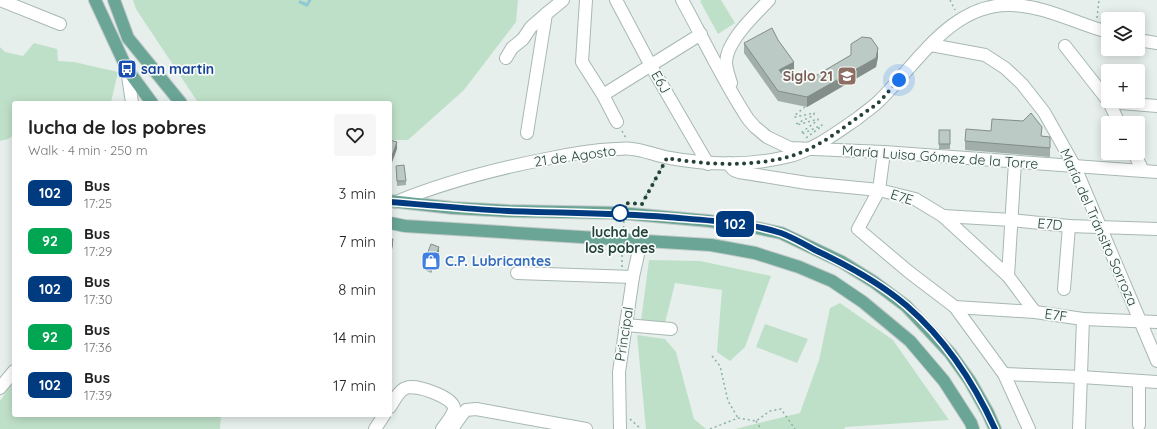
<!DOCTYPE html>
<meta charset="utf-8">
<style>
:root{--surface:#fff;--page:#f6f6f6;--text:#222;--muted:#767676}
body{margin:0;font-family:Quicksand,sans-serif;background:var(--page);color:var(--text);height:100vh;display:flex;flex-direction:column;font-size:15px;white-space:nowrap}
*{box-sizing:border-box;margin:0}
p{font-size:13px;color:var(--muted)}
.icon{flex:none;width:22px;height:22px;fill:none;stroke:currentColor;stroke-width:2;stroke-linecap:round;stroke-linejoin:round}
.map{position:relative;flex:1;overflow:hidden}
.panel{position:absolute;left:12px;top:101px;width:380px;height:316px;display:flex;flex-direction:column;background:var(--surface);border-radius:4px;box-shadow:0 2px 10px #0003}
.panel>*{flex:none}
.badge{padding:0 8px;border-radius:6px;font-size:14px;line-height:26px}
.buttons{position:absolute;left:1101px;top:12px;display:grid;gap:8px}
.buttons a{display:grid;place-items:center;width:44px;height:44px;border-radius:4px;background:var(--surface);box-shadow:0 2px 10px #0003;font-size:20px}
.you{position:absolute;width:20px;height:20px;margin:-10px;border:3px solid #fff;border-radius:50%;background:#1a73e8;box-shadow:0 0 0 6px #1a73e833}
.map>.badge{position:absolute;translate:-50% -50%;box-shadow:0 0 0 2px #fff}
.round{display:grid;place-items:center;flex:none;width:42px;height:42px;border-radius:4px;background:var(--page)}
.overview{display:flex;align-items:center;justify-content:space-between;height:68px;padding:0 16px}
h1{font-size:19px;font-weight:800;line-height:30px}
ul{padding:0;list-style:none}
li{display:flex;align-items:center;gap:12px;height:48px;padding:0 16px}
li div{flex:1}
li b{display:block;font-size:15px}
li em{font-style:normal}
li .badge{min-width:44px;font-weight:700;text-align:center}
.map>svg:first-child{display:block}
.green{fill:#bfe0c8}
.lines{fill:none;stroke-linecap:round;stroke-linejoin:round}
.stream{stroke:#8ec9d4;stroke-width:3}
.minor-casing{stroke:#a8b8b2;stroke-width:14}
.major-casing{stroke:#c2cac8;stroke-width:14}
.path{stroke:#86b3a5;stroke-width:1.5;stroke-dasharray:2 3;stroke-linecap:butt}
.minor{stroke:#fff;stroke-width:12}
.major{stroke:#6aa596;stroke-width:12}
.path-bridge{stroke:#86b3a5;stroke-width:1.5;stroke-dasharray:2 3;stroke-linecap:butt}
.wall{fill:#a1aea9}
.shaded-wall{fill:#838d89}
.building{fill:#bbcac4;stroke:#838d89}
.line-casing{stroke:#fff;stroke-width:9}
.line{stroke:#003b80;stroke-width:6}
.walk{stroke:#24423a;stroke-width:4;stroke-dasharray:0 7.2}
.stop-dot{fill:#fff;stroke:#003b80;stroke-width:2}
.labels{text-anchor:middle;stroke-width:3.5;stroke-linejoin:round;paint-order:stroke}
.transit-label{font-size:14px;font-weight:bold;fill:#164399;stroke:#f7fbf9;text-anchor:start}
.education-label{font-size:14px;font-weight:bold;fill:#785e54;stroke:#f7fbf9;text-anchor:end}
.street-label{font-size:14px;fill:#24423a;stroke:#f7fbf9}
.stop-label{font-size:14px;font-weight:bold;fill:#24423a;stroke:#f7fbf9}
.shop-label{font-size:14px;font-weight:bold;fill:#366cbe;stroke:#f7fbf9;text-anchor:start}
</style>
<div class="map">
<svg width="1157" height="429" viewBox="0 0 1157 429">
<rect width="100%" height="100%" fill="#e6efeb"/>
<g class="green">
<path d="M133 0H518L516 22 464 90 408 140H390V103H200L197 101 136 9Z"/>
<path d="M702 0H721L735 23 718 34 700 1Z"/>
<path d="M34 43 57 49 58 61 74 62 118 72 111 102 14 103V135L8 139 0 141V47L5 52 23 56Z"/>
<path d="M649 260 700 261 771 276 745 347 730 361 717 352 722 290 675 283 665 323 641 321Z"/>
<path d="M840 303 893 340 949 420 845 427 844 429H735L800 413 819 360 830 308Z"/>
<path d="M765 324 808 339 797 363 756 347Z"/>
<path d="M637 335 665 339 676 352 694 419 706 429H646Z"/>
<path d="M14 381V415H221L220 429H0V401Z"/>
</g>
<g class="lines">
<path class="stream" d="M300 2 307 5 310 0"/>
<g class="minor-casing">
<g id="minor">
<path d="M0 0 60 24"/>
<path d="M586 0 582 62 603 95 617 122"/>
<path d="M616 0 651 66 708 164"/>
<path d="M682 0C704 40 723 81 748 119L755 127 767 137 790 148 884 152 1157 172"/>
<path d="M1138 40 1157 43"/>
<path d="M931 45 985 55 1005 68 1022 84 1044 112 1075 167 1157 361"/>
<path d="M1065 46 1109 102 1119 123"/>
<path d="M506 58 512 48 523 39 531 27 546 14"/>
<path d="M127 69 132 103"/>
<path d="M731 83C729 76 726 69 726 62 727 40 755 15 769 0"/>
<path d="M603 95 701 34"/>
<path d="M1109 102 1157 106"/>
<path d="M527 133 546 14 563 0"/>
<path d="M884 152 879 190 858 229 909 272 955 307 1004 374 1029 429"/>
<path d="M1134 153 1143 171"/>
<path d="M729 163C731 169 734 171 739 172L807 183 879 190 915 199 943 216 1008 276 1035 312"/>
<path d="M396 202C445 182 495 169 546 159 569 154 592 150 616 149 621 149 627 148 632 149 644 150 657 156 670 158 708 165 748 166 786 157 813 151 836 133 858 118 865 112 873 107 879 101 917 64 951 3 1011 5 1047 6 1074 23 1108 32"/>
<path d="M943 216 1012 220 1069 226 1157 229"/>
<path d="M517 273 633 277"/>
<path d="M1008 276 1015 162"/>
<path d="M1064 289 1069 226"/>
<path d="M955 307 1035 312 1083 319 1157 322"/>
<path d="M626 325 671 329"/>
<path d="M1004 374 1081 377 1157 382"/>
<path d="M0 388 14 371"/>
<path d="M390 407C394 401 399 390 406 388 416 384 453 397 454 408 454 415 446 423 442 429"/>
<path d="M1139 425V381"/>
<path d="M375 429 384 415"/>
<path d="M452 429 461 416 466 410 476 409 586 429"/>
<path d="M620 429 619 372 633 277 641 241"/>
<path d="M1079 429 1083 319"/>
</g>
</g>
<g class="major-casing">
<g id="major">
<path d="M95 0 127 69 152 103"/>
<path d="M114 0 128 38 181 103"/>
<path d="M390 201 453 208 509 211 620 213 709 221 757 228 781 233 842 262 874 282 906 306 950 353 970 381 988 413 995 429"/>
<path d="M390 223 405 226 711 245 755 253 799 267 832 281 863 302 910 341 944 381 971 423 973 429"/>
</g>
</g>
<g class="path">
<path d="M950 0 955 10"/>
<path d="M1097 18 1099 0"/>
<path d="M805 107 794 116 795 117 814 113V115L796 124 797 125 818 119V120L801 133 802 134 822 125V126L806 138"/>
<path d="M622 131 626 138"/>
<path d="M641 204 662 167"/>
<path d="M622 267V253"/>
<path d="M712 356 720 366 728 401 738 418"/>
<path d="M630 419 641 429"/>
<path d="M756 421 761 429"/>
<path d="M710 429 738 418 756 421 770 411 781 409 795 429"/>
</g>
<use href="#minor" class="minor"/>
<use href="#major" class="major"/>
<path class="path-bridge" d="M622 253 625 203"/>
</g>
<g class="wall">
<path d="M744 43 794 72 784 77 786 79 805 82 851 55V44L878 57 876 67 807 107 778 101 744 53Z"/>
<rect x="939" y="130" width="11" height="19"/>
<path d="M1042 136 1050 146V157L965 150V141Z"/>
<path d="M396 166 406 181V185L397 186Z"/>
<path d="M390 239 393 244 391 255H390Z"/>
<path d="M439 252 431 273 423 269V265Z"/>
</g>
<g class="shaded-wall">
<path d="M878 48V57L876 67 807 107V97Z"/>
<path d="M794 62V72L779 80V70Z"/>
<path d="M397 142V149L390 168V161Z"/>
<path d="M393 239V244L391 255V250Z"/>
<path d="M439 247V252L431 273V268Z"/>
</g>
<g class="building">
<path d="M772 28 778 40 794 62 779 70 786 79 805 82 851 55V44L862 37 871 38 878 48 876 58 807 97 778 91 744 43Z"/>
<path d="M1031 113 1042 127 1041 136 1050 137V148L965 141 966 129 991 131 992 119 1023 121Z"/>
<rect x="939" y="130" width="11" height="14"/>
<path d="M390 140 397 142 390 161Z"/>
<path d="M404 165 406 181H397L396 166Z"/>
<path d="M390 239H393L391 250H390Z"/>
<path d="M431 244 439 247 431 268 423 265Z"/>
</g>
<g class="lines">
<g class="line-casing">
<path id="line" d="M390 202C429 205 468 209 508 211 561 213 614 213 667 217 702 220 748 222 781 233 792 237 804 244 815 250 847 265 880 283 907 306 945 339 974 383 995 429"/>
</g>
<use href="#line" class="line"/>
<path class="walk" d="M620 213 625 216V203L642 204 667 158C706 165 749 167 788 157 814 150 835 134 857 118 864 113 872 108 879 102 886 95 892 87 899 80"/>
</g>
<defs>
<g id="bus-square" transform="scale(1)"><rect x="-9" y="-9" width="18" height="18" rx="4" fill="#1a4fb4" stroke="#f7fbf9"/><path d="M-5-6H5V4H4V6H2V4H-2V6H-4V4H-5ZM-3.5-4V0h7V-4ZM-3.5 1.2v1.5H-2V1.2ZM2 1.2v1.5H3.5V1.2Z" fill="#fff"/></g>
<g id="university-square" transform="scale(1)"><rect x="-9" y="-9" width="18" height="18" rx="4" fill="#8d6e63" stroke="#f7fbf9"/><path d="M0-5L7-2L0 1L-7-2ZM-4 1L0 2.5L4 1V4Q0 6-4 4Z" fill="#fff"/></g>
<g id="shop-square" transform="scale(1)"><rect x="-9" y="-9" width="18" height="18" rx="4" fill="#3f7fe0" stroke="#f7fbf9"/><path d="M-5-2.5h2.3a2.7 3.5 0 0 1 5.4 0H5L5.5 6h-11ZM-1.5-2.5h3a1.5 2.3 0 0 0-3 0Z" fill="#fff"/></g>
</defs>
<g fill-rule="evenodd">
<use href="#bus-square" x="127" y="69"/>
<use href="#university-square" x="847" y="76"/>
<use href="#shop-square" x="431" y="261"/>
</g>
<circle class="stop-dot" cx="620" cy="213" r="8"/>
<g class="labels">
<g class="transit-label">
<text x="141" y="74">san martin</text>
</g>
<g class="education-label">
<text x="833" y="81">Siglo 21</text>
</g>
<g class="street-label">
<text transform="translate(661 82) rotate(60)" y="5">E6J</text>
<text transform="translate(575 156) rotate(-8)" y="5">21 de Agosto</text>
<text transform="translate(940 157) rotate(4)" y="5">María Luisa Gómez de la Torre</text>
<text transform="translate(902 197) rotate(18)" y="5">E7E</text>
<text transform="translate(1050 224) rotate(5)" y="5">E7D</text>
<text transform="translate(1099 227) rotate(66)" y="5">María del Tránsito Sorroza</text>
<text transform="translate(1056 315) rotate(8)" y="5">E7F</text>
<text transform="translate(624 334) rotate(-81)" y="5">Principal</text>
</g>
<g class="stop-label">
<text x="620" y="237">lucha de<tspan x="620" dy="16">los pobres</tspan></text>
</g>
<g class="shop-label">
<text x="445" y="266">C.P. Lubricantes</text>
</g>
</g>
</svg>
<div class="buttons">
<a><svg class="icon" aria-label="layers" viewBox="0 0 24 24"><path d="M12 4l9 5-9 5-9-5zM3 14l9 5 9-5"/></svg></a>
<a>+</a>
<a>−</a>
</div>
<div class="you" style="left:899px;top:80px"></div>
<b class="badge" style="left:735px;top:224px;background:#003b80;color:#fff">102</b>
<section class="panel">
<div class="overview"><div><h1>lucha de los pobres</h1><p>Walk · 4 min · 250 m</p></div><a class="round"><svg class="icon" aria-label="heart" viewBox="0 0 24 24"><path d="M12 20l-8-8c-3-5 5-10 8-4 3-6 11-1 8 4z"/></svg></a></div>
<ul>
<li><span class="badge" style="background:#003b80;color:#fff">102</span><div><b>Bus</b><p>17:25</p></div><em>3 min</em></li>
<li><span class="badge" style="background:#00a651;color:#fff">92</span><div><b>Bus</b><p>17:29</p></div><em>7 min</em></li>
<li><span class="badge" style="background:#003b80;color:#fff">102</span><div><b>Bus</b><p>17:30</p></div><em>8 min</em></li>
<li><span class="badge" style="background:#00a651;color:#fff">92</span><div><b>Bus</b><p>17:36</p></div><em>14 min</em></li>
<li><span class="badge" style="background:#003b80;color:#fff">102</span><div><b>Bus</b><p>17:39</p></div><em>17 min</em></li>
</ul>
</section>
</div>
